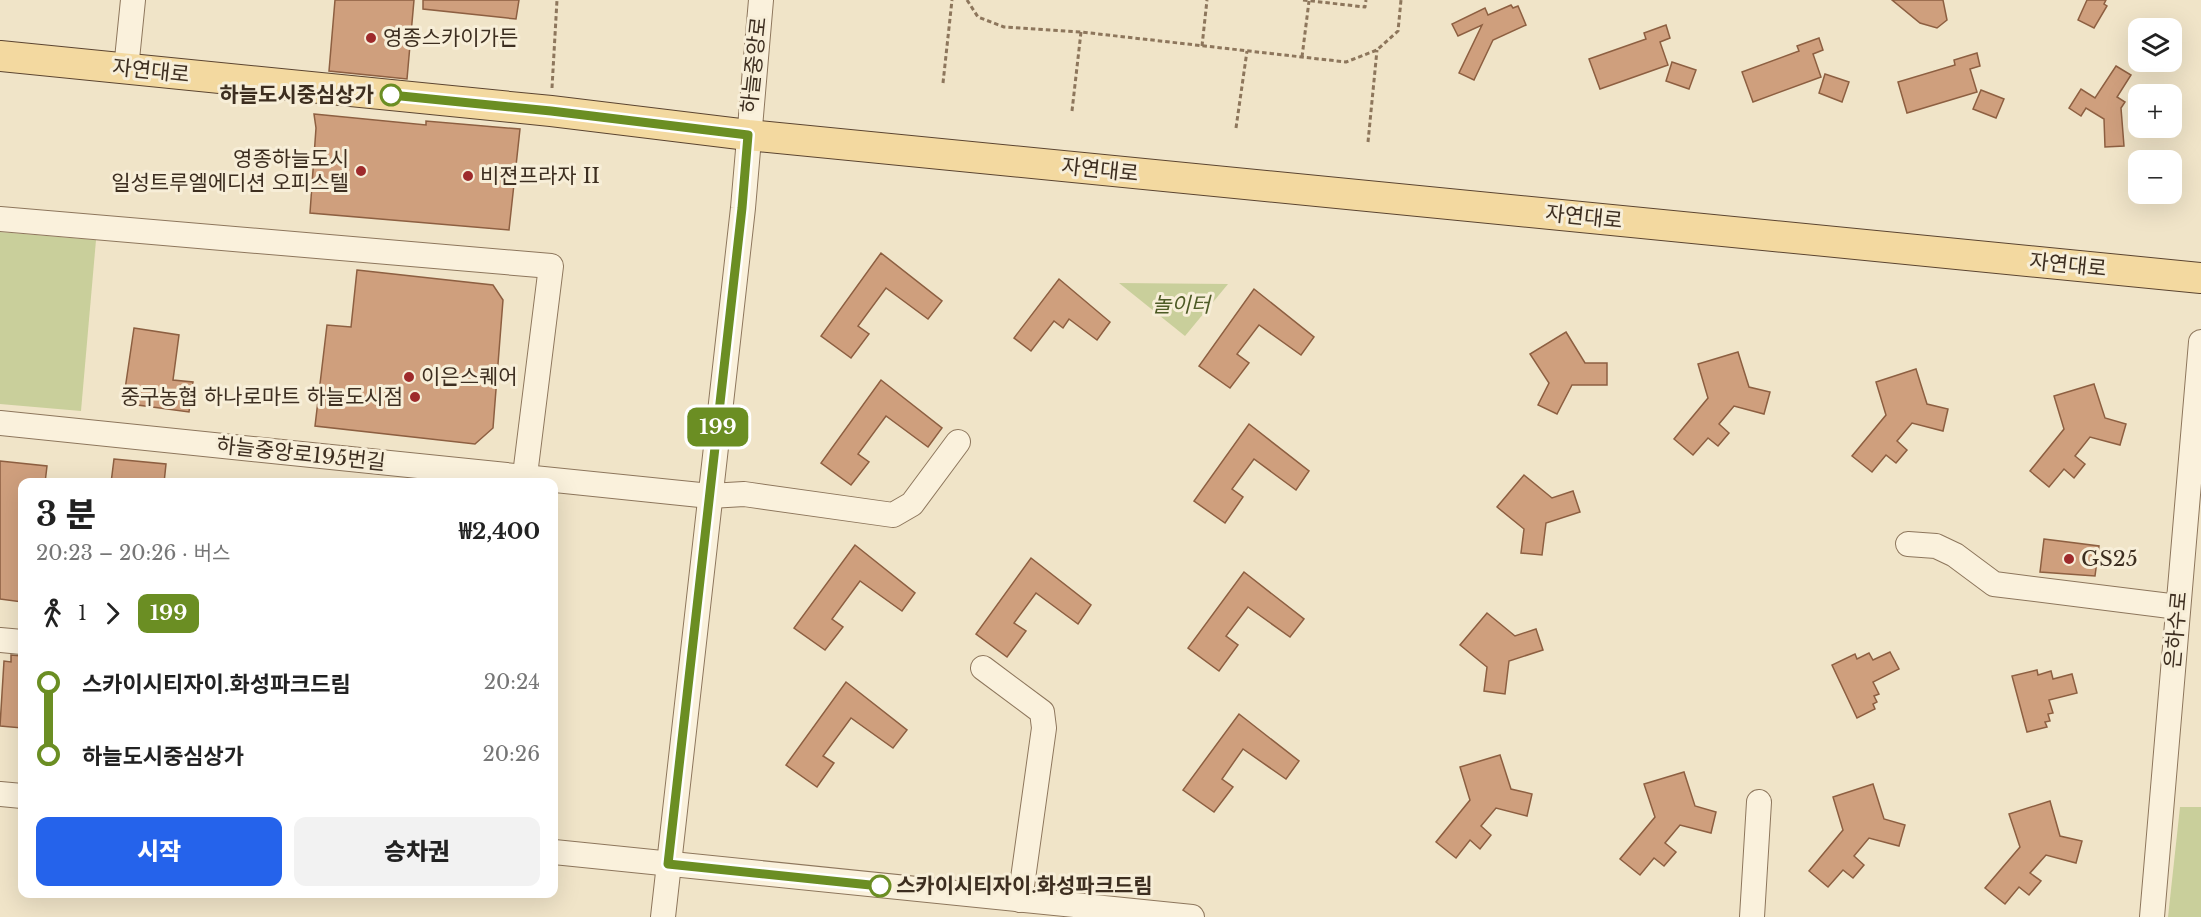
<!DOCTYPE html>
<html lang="ko">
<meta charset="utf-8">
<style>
:root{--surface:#fff;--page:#f2f2f2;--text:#222;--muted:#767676;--accent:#2563eb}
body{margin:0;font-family:"Libre Baskerville","Noto Sans KR",serif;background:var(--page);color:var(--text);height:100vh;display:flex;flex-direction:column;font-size:22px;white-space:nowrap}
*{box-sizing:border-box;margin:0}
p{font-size:20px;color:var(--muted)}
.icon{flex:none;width:33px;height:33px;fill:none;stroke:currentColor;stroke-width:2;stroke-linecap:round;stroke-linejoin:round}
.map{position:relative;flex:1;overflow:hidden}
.drawer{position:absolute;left:18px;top:478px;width:540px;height:420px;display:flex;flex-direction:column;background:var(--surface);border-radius:12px;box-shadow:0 6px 24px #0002}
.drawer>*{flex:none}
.badge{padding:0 12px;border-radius:9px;font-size:21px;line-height:39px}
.buttons{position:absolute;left:2128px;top:18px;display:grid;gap:12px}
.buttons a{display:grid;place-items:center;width:54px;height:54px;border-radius:12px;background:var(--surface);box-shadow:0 6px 24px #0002;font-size:30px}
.map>.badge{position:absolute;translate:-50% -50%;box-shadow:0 0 0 3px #fff}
.legs{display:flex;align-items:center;gap:9px;height:66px;padding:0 18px;font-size:20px}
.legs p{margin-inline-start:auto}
.summary{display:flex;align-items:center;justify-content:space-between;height:102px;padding:0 18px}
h1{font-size:33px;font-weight:800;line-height:45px}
.button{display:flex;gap:12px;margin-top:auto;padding:12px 18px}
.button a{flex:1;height:69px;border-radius:12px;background:var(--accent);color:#fff;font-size:24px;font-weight:800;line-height:69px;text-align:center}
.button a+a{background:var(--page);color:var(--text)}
ul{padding:0 18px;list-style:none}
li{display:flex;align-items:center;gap:21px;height:72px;font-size:22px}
li i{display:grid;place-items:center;width:9px;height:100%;margin:0 8px;background:currentColor}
li i::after{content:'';width:15px;height:15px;margin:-8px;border:4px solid;border-radius:50%;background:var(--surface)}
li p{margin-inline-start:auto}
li:first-child i{background:linear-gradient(#0000 50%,currentColor 0)}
li:last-child i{background:linear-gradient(currentColor 50%,#0000 0)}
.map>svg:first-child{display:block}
.green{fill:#c9cf9b}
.building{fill:#cf9f7d;stroke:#8d5f41;stroke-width:1.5}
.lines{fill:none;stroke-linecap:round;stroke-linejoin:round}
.minor-casing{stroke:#8d765c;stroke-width:26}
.major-casing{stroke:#5b4430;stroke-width:32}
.path{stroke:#8d765c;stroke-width:3;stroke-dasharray:4.5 3;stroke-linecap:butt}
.minor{stroke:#faf1dc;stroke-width:24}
.major{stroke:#f3d9a0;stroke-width:30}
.line-1-casing{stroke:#fff;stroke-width:14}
.line-1{stroke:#6b8e23;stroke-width:9}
.poi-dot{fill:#9e2a2b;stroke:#f7eed8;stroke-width:2}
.stop-1-dot{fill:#fff;stroke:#6b8e23;stroke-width:3}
.labels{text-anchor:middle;stroke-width:6;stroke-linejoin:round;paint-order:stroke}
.poi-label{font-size:21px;fill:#3d2e20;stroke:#f7eed8;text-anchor:start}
.street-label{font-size:21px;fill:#3d2e20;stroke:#f7eed8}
.stop-label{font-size:21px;font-weight:bold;fill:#3d2e20;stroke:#f7eed8;text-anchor:end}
.park-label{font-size:21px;font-style:italic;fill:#4d5a26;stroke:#f7eed8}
</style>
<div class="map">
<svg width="2201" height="917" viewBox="0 0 2201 917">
<rect width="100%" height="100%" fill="#f0e4c8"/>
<g class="green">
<path d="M0 232 96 240 81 411 0 404Z"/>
<path d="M1119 283 1228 284 1185 336Z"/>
<path d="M2180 807H2201V917H2168Z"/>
</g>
<g class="building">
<path d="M335 0H414L407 79 329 71Z"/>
<path d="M423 0H519L516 19 423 9Z"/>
<path d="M1892 0H1943L1947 20 1937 28 1920 23Z"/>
<path d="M2087 0H2106L2104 4 2107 6 2094 28 2078 20Z"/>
<path d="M1511 5 1513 8 1518 6 1526 25 1493 40 1474 80 1459 73 1482 25 1458 36 1452 24 1485 8 1488 15Z"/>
<path d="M1666 25 1670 38 1660 42 1668 65 1600 89 1589 59 1646 39 1644 33Z"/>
<path d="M1819 38 1823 50 1813 54 1821 77 1753 102 1742 72 1799 51 1797 46Z"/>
<path d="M1977 53 1980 66 1970 69 1977 92 1907 113 1898 82 1955 65 1954 60Z"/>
<path d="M1672 62 1696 70 1689 89 1666 81Z"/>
<path d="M2116 66 2131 75 2117 97 2125 102 2121 108 2124 146 2105 147 2104 119 2086 108 2081 116 2069 108 2081 89 2095 98Z"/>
<path d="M1825 74 1849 82 1842 102 1819 93Z"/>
<path d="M1981 90 2004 99 1996 118 1973 109Z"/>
<path d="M314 114 426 125V121L520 129 509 230 310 213 316 128Z"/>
<path d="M881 253 942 301 928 319 886 288 858 326 869 334 851 358 821 336Z"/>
<path d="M357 270 493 285 503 300 493 428 475 444 315 426 327 325 351 327Z"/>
<path d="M1059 279 1110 322 1097 340 1069 319 1063 328 1054 321 1031 351 1014 338Z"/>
<path d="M1254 289 1314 337 1301 355 1259 325 1237 354 1249 363 1230 388 1199 366Z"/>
<path d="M134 328 179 335 173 380 193 382 189 412 123 403Z"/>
<path d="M1566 332 1585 363H1607V385H1572L1557 414 1538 405 1549 383 1530 354Z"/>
<path d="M1738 352 1749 387 1770 392 1764 414 1734 406 1719 424 1729 433 1718 446 1708 438 1693 455 1674 439 1708 398 1698 364Z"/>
<path d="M1916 369 1927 404 1948 409 1943 431 1912 423 1897 441 1907 450 1896 463 1886 455 1872 472 1852 456 1886 415 1876 382Z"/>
<path d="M881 380 942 428 928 447 886 416 858 454 869 462 851 485 821 463Z"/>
<path d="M2094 384 2105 418 2126 424 2120 445 2090 437 2075 456 2085 464 2074 478 2064 469 2049 487 2030 471 2064 429 2054 396Z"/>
<path d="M1249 424 1309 471 1296 490 1254 459 1232 489 1243 497 1225 523 1194 501Z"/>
<path d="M114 459 166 464 164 483H111Z"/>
<path d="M0 461 47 466 45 483H22V602L0 599Z"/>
<path d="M1524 475 1552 498 1573 491 1580 512 1546 523 1542 555 1521 553 1524 529 1497 507Z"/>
<path d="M2044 539 2099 546 2095 576 2040 572Z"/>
<path d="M855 545 915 593 902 611 860 581 832 619 843 627 825 650 794 628Z"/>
<path d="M1031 558 1091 605 1078 624 1036 593 1014 623 1026 631 1007 657 976 634Z"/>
<path d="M1244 572 1304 619 1290 637 1248 607 1226 636 1238 645 1219 671 1188 648Z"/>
<path d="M1487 613 1515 636 1536 629 1543 650 1509 661 1505 694 1484 691 1487 667 1460 645Z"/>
<path d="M1890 652 1899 669 1873 682 1879 694 1874 696 1877 702 1873 704 1875 709 1857 718 1832 665 1855 654 1857 659 1869 653 1873 660Z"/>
<path d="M11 655 22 656V728L0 726 4 661 11 662Z"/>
<path d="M2037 670 2038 675 2051 671 2053 679 2072 674 2077 693 2049 700 2053 713 2048 714 2050 721 2045 722 2047 727 2027 732 2012 676Z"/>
<path d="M846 682 907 730 893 748 851 718 823 756 834 763 817 787 786 765Z"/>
<path d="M1239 714 1299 761 1286 779 1243 749 1222 779 1233 787 1214 812 1183 790Z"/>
<path d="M1500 755 1511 789 1532 794 1527 816 1496 808 1481 826 1491 835 1480 849 1470 840 1456 858 1436 842 1470 800 1460 767Z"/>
<path d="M1684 772 1695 806 1716 812 1711 833 1680 825 1665 843 1676 852 1664 866 1654 858 1640 875 1620 859 1655 817 1644 784Z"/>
<path d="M1873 784 1884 819 1905 825 1899 846 1869 838 1854 856 1864 865 1853 878 1843 870 1828 887 1809 871 1843 830 1833 797Z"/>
<path d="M2050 801 2060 836 2082 841 2076 863 2046 855 2030 873 2041 881 2029 895 2019 887 2005 904 1985 888 2020 847 2009 814Z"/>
</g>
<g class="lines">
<g class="minor-casing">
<g id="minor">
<path d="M126 69 133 0"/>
<path d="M0 219 551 266 524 483"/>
<path d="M0 423 710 496 744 494 893 515 912 504 958 442"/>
<path d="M1908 544 1936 546 1955 555 1994 584 2178 607"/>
<path d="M0 640 22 642"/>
<path d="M983 668 1042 712 1044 728 1020 900"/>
<path d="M0 794 22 796"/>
<path d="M554 852 1192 917"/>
<path d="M663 917 743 208 761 0"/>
<path d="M1752 917 1759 802"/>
<path d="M2152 917 2201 342"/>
</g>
</g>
<g class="major-casing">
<path id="major" d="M0 56 551 111 748 135 2201 278"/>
</g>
<g class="path">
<path d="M967 0 978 17 1004 27 1081 32 1346 62 1377 50 1398 31 1401 0"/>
<path d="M1303 0 1365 7 1366 0"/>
<path d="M1202 46 1207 0"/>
<path d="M1302 57 1309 1"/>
<path d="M943 83 952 0"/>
<path d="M552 88 557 0"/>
<path d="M1072 111 1081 32"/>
<path d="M1236 128 1247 51"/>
<path d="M1368 142 1377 50"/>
</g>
<use href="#minor" class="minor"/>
<use href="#major" class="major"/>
</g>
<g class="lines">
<g class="line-1-casing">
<path id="line-1" d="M391 95 551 111 748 135 742 208 668 864 880 886"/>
</g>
<use href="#line-1" class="line-1"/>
</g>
<g class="poi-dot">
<circle cx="371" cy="38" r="6"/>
<circle cx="361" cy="171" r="6"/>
<circle cx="468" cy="176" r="6"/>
<circle cx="409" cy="377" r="6"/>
<circle cx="415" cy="397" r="6"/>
<circle cx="2069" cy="559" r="6"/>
</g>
<g class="stop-1-dot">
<circle cx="391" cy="95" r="10"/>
<circle cx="880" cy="886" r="10"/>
</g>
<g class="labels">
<g class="poi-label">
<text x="383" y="45">영종스카이가든</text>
<text x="349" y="166" text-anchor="end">영종하늘도시<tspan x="349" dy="24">일성트루엘에디션 오피스텔</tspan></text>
<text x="480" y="183">비젼프라자 II</text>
<text x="421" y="384">이은스퀘어</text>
<text x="403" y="404" text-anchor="end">중구농협 하나로마트 하늘도시점</text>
<text x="2081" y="566">GS25</text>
</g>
<g class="street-label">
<text transform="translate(754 65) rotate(-84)" y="7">하늘중앙로</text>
<text transform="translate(151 71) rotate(6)" y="7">자연대로</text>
<text transform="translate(1100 170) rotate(6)" y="7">자연대로</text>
<text transform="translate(1584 217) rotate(6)" y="7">자연대로</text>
<text transform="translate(2068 265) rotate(6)" y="7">자연대로</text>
<text transform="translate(301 454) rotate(6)" y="7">하늘중앙로195번길</text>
<text transform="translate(2176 630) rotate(-85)" y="7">은하수로</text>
</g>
<g class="stop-label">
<text x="374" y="102">하늘도시중심상가</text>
<text x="896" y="893" text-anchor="start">스카이시티자이.화성파크드림</text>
</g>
<g class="park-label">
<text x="1181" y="312">놀이터</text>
</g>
</g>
</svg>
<div class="buttons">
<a><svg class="icon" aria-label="layers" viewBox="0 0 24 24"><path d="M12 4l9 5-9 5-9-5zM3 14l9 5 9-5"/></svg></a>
<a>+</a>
<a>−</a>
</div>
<b class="badge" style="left:718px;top:427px;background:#6b8e23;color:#fff">199</b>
<section class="drawer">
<div class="summary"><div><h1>3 분</h1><p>20:23 – 20:26 · 버스</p></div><b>₩2,400</b></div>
<div class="legs"><svg class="icon" aria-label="walk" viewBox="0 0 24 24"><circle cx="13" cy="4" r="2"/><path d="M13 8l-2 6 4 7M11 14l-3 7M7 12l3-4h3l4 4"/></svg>1<svg class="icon" aria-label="forward" viewBox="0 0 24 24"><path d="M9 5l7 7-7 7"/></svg><b class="badge" style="background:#6b8e23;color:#fff">199</b></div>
<ul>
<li><i style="color:#6b8e23"></i><b>스카이시티자이.화성파크드림</b><p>20:24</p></li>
<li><i style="color:#6b8e23"></i><b>하늘도시중심상가</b><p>20:26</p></li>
</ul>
<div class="button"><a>시작</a><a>승차권</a></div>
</section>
</div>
